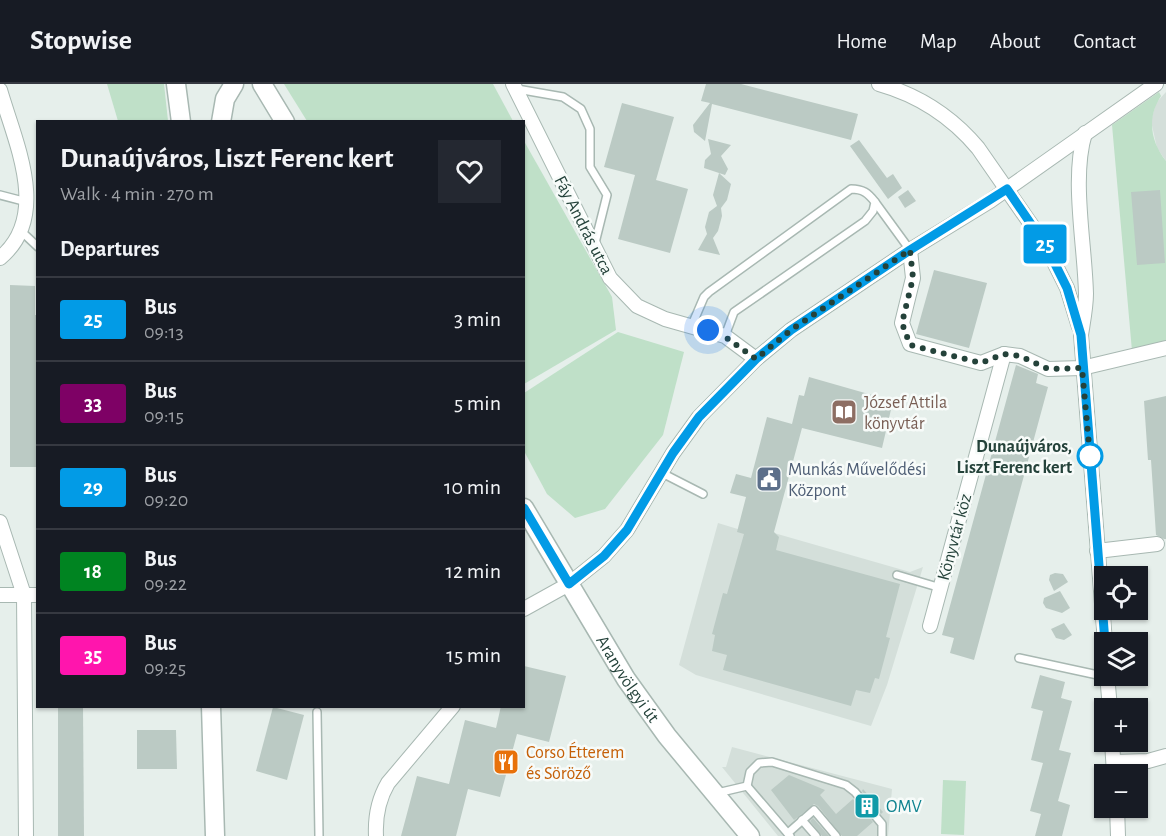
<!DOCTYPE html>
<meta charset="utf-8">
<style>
:root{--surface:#171b24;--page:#242831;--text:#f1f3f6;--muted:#9ea1a6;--line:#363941}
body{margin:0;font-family:"Alegreya Sans",sans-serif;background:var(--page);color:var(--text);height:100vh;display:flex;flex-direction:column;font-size:22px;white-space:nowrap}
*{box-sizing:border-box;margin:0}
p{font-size:20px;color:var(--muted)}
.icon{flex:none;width:33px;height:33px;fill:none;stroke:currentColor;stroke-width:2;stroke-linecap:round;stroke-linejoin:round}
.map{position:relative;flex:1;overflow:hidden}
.details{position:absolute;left:36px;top:36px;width:489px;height:588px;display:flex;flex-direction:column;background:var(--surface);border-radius:0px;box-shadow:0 2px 4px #0004}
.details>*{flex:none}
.badge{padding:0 12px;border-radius:4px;font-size:21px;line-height:39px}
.fabs{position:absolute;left:1094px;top:482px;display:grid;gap:12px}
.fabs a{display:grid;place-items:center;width:54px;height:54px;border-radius:0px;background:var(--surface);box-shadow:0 2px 4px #0004;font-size:30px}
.you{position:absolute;width:30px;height:30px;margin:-15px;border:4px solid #fff;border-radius:50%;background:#1a73e8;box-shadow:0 0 0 9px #1a73e833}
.map>.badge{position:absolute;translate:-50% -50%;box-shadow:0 0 0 3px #fff}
h2{padding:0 24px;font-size:22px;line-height:54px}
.round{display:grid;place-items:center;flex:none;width:63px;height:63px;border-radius:0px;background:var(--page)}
.headline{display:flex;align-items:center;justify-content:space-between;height:102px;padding:0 24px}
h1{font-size:28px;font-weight:700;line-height:45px}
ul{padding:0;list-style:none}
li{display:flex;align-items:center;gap:18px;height:84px;padding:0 24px;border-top:2px solid var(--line)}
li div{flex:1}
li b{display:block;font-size:22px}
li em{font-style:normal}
li .badge{min-width:66px;font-weight:700;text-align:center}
header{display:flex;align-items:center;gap:36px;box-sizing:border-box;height:84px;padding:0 30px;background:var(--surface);border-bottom:2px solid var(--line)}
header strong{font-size:28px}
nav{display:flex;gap:33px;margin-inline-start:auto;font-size:21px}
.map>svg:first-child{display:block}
.built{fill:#d4dfda}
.green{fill:#bfe0c8}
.building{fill:#bbcac4}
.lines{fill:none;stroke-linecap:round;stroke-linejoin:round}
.service-casing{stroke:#a8b8b2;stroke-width:10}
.minor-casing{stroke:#a8b8b2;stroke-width:16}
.tertiary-casing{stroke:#a8b8b2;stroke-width:21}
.service{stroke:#fff;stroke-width:7}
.minor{stroke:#fff;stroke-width:14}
.tertiary{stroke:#fff;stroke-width:18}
.line-casing{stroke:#fff;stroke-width:14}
.line{stroke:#029be6;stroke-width:9}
.walk{stroke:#24423a;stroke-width:6;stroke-dasharray:0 10.8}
.stop-dot{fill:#fff;stroke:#029be6;stroke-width:3}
.labels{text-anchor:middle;stroke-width:5;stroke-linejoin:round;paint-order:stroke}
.street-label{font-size:18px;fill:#24423a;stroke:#f7fbf9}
.education-label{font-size:18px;fill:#785e54;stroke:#f7fbf9;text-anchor:start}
.stop-label{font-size:18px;font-weight:bold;fill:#24423a;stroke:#f7fbf9;text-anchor:end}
.service-label{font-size:18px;fill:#4e5e75;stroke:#f7fbf9;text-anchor:start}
.food-label{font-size:18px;fill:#c56008;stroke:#f7fbf9;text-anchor:start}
.culture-label{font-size:18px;fill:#0d838f;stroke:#f7fbf9;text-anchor:start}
</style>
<header>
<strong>Stopwise</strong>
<nav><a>Home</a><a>Map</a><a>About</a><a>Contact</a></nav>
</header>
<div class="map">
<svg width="1166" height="752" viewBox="0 0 1166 752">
<rect width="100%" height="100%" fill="#e6efeb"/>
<g class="built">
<path d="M1166 8V77L1157 64 1151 37 1156 19Z"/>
<path d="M718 439 771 455 774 449 910 488 923 483 887 601 871 642 696 591 679 581Z"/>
<path d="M732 663 892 705 888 752H778L722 683H726Z"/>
</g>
<g class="green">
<path d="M107 0H164L168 37H118Z"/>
<path d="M284 0H493L513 37H307Z"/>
<path d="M1159 8 1161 12C1147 33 1150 57 1166 77V257L1132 267 1112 41Z"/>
<path d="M524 57 612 213 616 246 524 300Z"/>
<path d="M618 248 684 268 663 351 605 425 575 434 547 410 524 367V309Z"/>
<path d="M943 696 966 697 964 751 941 750Z"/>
</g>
<g class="building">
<path d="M706 0H741L858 30 851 56 712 20 705 57 694 48 693 41 710 19 701 17Z"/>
<path d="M622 19 674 33 656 96 688 105 670 169 618 155 635 91 604 83Z"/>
<path d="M708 55 731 61 721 72 728 85 725 91 719 89 731 100 727 116 721 124 722 132 718 147 713 154 720 171 698 166 707 150 705 143 709 128 717 122 713 111 719 89 704 84 705 76 711 70Z"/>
<path d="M859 56 887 94 893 90 902 104 888 115 850 62Z"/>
<path d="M908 106 916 117 905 124 898 113Z"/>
<path d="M1160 106 1165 179 1137 181 1131 108Z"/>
<path d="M934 186 987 199 969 264 916 250Z"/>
<path d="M10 201 35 202V231H38L36 383H10Z"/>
<path d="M1016 281 1038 290 1036 299 1048 303 974 576 950 569 954 554 942 551Z"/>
<path d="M809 293 893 317 882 364 802 344 774 448 779 453 776 466 900 500 886 553 890 554 879 595 875 594 870 609 856 606 851 622 723 586 727 571 712 567 715 551 712 550 723 509 727 510 744 450 737 448 746 413 730 409 736 390 751 394 767 333 792 340 799 311 804 312Z"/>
<path d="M1166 312V455H1164L1156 451 1151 376H1148L1144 317Z"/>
<path d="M1055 489 1063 490 1068 498 1054 507 1049 496 1050 491Z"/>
<path d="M1060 507 1070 524 1062 529 1046 524 1043 519 1044 514Z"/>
<path d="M1064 539 1072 551 1064 556 1056 554 1051 545Z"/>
<path d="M524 582 566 592 549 658 517 650 500 713 468 705 456 752H401L417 692 449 700 465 636 496 644 501 622H524Z"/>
<path d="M1040 591 1065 598 1061 614 1072 617 1059 666 1071 669 1058 717 1070 721 1062 752H1035L1041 730 1030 727 1043 679 1031 676 1043 627 1031 624Z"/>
<path d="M58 622H83L84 752H58Z"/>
<path d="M273 623 304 631 287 696 256 687Z"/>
<path d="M137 646H176L177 685H137Z"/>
<path d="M789 691 825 706 820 711 836 730 853 715 873 738 857 752H842L818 722 814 720 794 736 771 706Z"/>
<path d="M863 705 883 728 881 730 862 707Z"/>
<path d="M813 734 829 752H822L810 737Z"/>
</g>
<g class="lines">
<g class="service-casing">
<g id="service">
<path d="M517 5 563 13 581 25 590 45V83L607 111 595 159"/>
<path d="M0 111 27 118"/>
<path d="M875 118 910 166"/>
<path d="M22 148 38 163"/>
<path d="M692 241 704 213 709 208 851 105C863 105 868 109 875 118L873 127 865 137 734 228 725 252"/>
<path d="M662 389 703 410"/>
<path d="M897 491 941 504"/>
<path d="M1019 574 1107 593"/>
<path d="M317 628 319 752"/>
<path d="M747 702 750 688 759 679 772 678 846 701 855 708 882 740V752"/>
<path d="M717 709 747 702 790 752"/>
<path d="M802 736 816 752"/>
<path d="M788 749 814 726 836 752"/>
</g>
</g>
<g class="minor-casing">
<g id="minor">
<path d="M513 0 610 194 637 222 665 235 725 252 756 275"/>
<path d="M879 0C918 11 952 33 978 64L1046 162 1067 204 1079 243"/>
<path d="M0 6C15 58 51 132 0 174"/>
<path d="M1085 49C1071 94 1085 161 1086 210 1086 223 1083 238 1081 251L1105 558"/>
<path d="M910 166 913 194 902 239 910 260 981 279 1004 270"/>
<path d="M0 438 24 511 26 752"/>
<path d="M1097 467 1157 460"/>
<path d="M0 511H38"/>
<path d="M524 525 569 500 604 472 627 446 673 369 699 333 756 275 791 246 910 166 990 117 1156 0"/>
<path d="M930 542 1004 270 1020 272 1048 285 1082 284 1166 264"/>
<path d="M1107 591 1110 624"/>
<path d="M1112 657 1114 690"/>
<path d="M1114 678 1148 677 1166 672"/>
<path d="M1117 723 1118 752"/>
<path d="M376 752C375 732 378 716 388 699L453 622"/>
</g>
</g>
<g class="tertiary-casing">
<g id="tertiary">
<path d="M176 0 181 38"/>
<path d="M262 0 285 38"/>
<path d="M221 38 225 15 234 0"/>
<path id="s1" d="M524 424 626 595 667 652 750 752"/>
<path d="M211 622 215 752"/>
</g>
</g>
<use href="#service" class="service"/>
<use href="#minor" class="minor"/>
<use href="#tertiary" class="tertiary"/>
</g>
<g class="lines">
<g class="line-casing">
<path id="line" d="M524 424 569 500 604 472 627 446 673 369 699 333 756 275 791 246 910 166 1007 105 1046 162 1067 204 1081 251 1105 558"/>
</g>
<use href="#line" class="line"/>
<path class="walk" d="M708 246 724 252 756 275 791 246 910 166 913 194 902 239 910 261 981 279 1004 270 1020 272 1048 285 1082 284 1090 372"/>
</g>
<defs>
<g id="library-square" transform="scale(1.35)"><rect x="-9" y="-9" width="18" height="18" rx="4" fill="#8d6e63" stroke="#f7fbf9"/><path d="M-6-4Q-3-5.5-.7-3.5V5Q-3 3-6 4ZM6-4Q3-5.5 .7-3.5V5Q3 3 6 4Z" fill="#fff"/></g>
<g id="civic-square" transform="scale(1.35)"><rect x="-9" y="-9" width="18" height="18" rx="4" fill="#5c6f8a" stroke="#f7fbf9"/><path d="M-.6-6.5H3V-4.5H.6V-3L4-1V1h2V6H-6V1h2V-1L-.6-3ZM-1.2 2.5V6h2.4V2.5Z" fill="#fff"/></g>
<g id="restaurant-square" transform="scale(1.35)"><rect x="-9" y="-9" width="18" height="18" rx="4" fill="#e8710a" stroke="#f7fbf9"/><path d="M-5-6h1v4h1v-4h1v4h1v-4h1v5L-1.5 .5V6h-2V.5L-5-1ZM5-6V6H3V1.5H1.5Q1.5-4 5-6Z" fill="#fff"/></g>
<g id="building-square" transform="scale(1.35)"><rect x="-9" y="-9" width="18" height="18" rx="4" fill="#0f9aa8" stroke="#f7fbf9"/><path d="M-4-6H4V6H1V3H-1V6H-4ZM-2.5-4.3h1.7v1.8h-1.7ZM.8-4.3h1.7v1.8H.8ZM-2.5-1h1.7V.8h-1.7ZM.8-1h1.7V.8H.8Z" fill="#fff"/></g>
</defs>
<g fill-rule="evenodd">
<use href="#library-square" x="844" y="328"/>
<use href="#civic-square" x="769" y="395"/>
<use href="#restaurant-square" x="506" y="678"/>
<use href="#building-square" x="867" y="722"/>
</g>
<circle class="stop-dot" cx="1090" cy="372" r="12"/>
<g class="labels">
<g class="street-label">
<text transform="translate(584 141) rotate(63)" y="6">Fáy András utca</text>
<text transform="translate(954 453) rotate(-75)" y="6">Könyvtár köz</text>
<text dy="6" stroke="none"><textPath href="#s1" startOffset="200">Aranyvölgyi út</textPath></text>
</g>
<g class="education-label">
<text x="864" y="324">József Attila<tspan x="864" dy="21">könyvtár</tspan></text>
</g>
<g class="stop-label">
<text x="1072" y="368">Dunaújváros,<tspan x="1072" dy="21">Liszt Ferenc kert</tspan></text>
</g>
<g class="service-label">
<text x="788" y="391">Munkás Művelődési<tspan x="788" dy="21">Központ</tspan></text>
</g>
<g class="food-label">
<text x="526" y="674">Corso Étterem<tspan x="526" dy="21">és Söröző</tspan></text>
</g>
<g class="culture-label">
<text x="886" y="728">OMV</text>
</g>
</g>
</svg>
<div class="fabs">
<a><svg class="icon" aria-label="locate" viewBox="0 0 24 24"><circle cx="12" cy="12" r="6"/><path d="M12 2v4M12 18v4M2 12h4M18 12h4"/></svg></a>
<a><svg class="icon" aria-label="layers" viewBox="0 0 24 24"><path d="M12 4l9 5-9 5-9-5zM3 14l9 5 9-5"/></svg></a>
<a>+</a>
<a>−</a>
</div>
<div class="you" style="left:708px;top:246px"></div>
<b class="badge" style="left:1045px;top:160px;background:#029be6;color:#fff">25</b>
<section class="details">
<div class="headline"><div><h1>Dunaújváros, Liszt Ferenc kert</h1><p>Walk · 4 min · 270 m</p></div><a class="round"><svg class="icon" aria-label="heart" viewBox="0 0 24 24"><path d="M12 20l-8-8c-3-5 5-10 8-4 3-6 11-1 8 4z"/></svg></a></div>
<h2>Departures</h2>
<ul>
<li><span class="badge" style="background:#029be6;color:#fff">25</span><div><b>Bus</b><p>09:13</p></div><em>3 min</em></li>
<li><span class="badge" style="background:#7e0165;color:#fff">33</span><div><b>Bus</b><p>09:15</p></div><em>5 min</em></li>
<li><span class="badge" style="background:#029be6;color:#fff">29</span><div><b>Bus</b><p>09:20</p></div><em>10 min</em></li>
<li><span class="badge" style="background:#008421;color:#fff">18</span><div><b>Bus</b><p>09:22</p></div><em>12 min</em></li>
<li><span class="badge" style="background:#ff15ad;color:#fff">35</span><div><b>Bus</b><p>09:25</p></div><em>15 min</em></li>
</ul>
</section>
</div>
